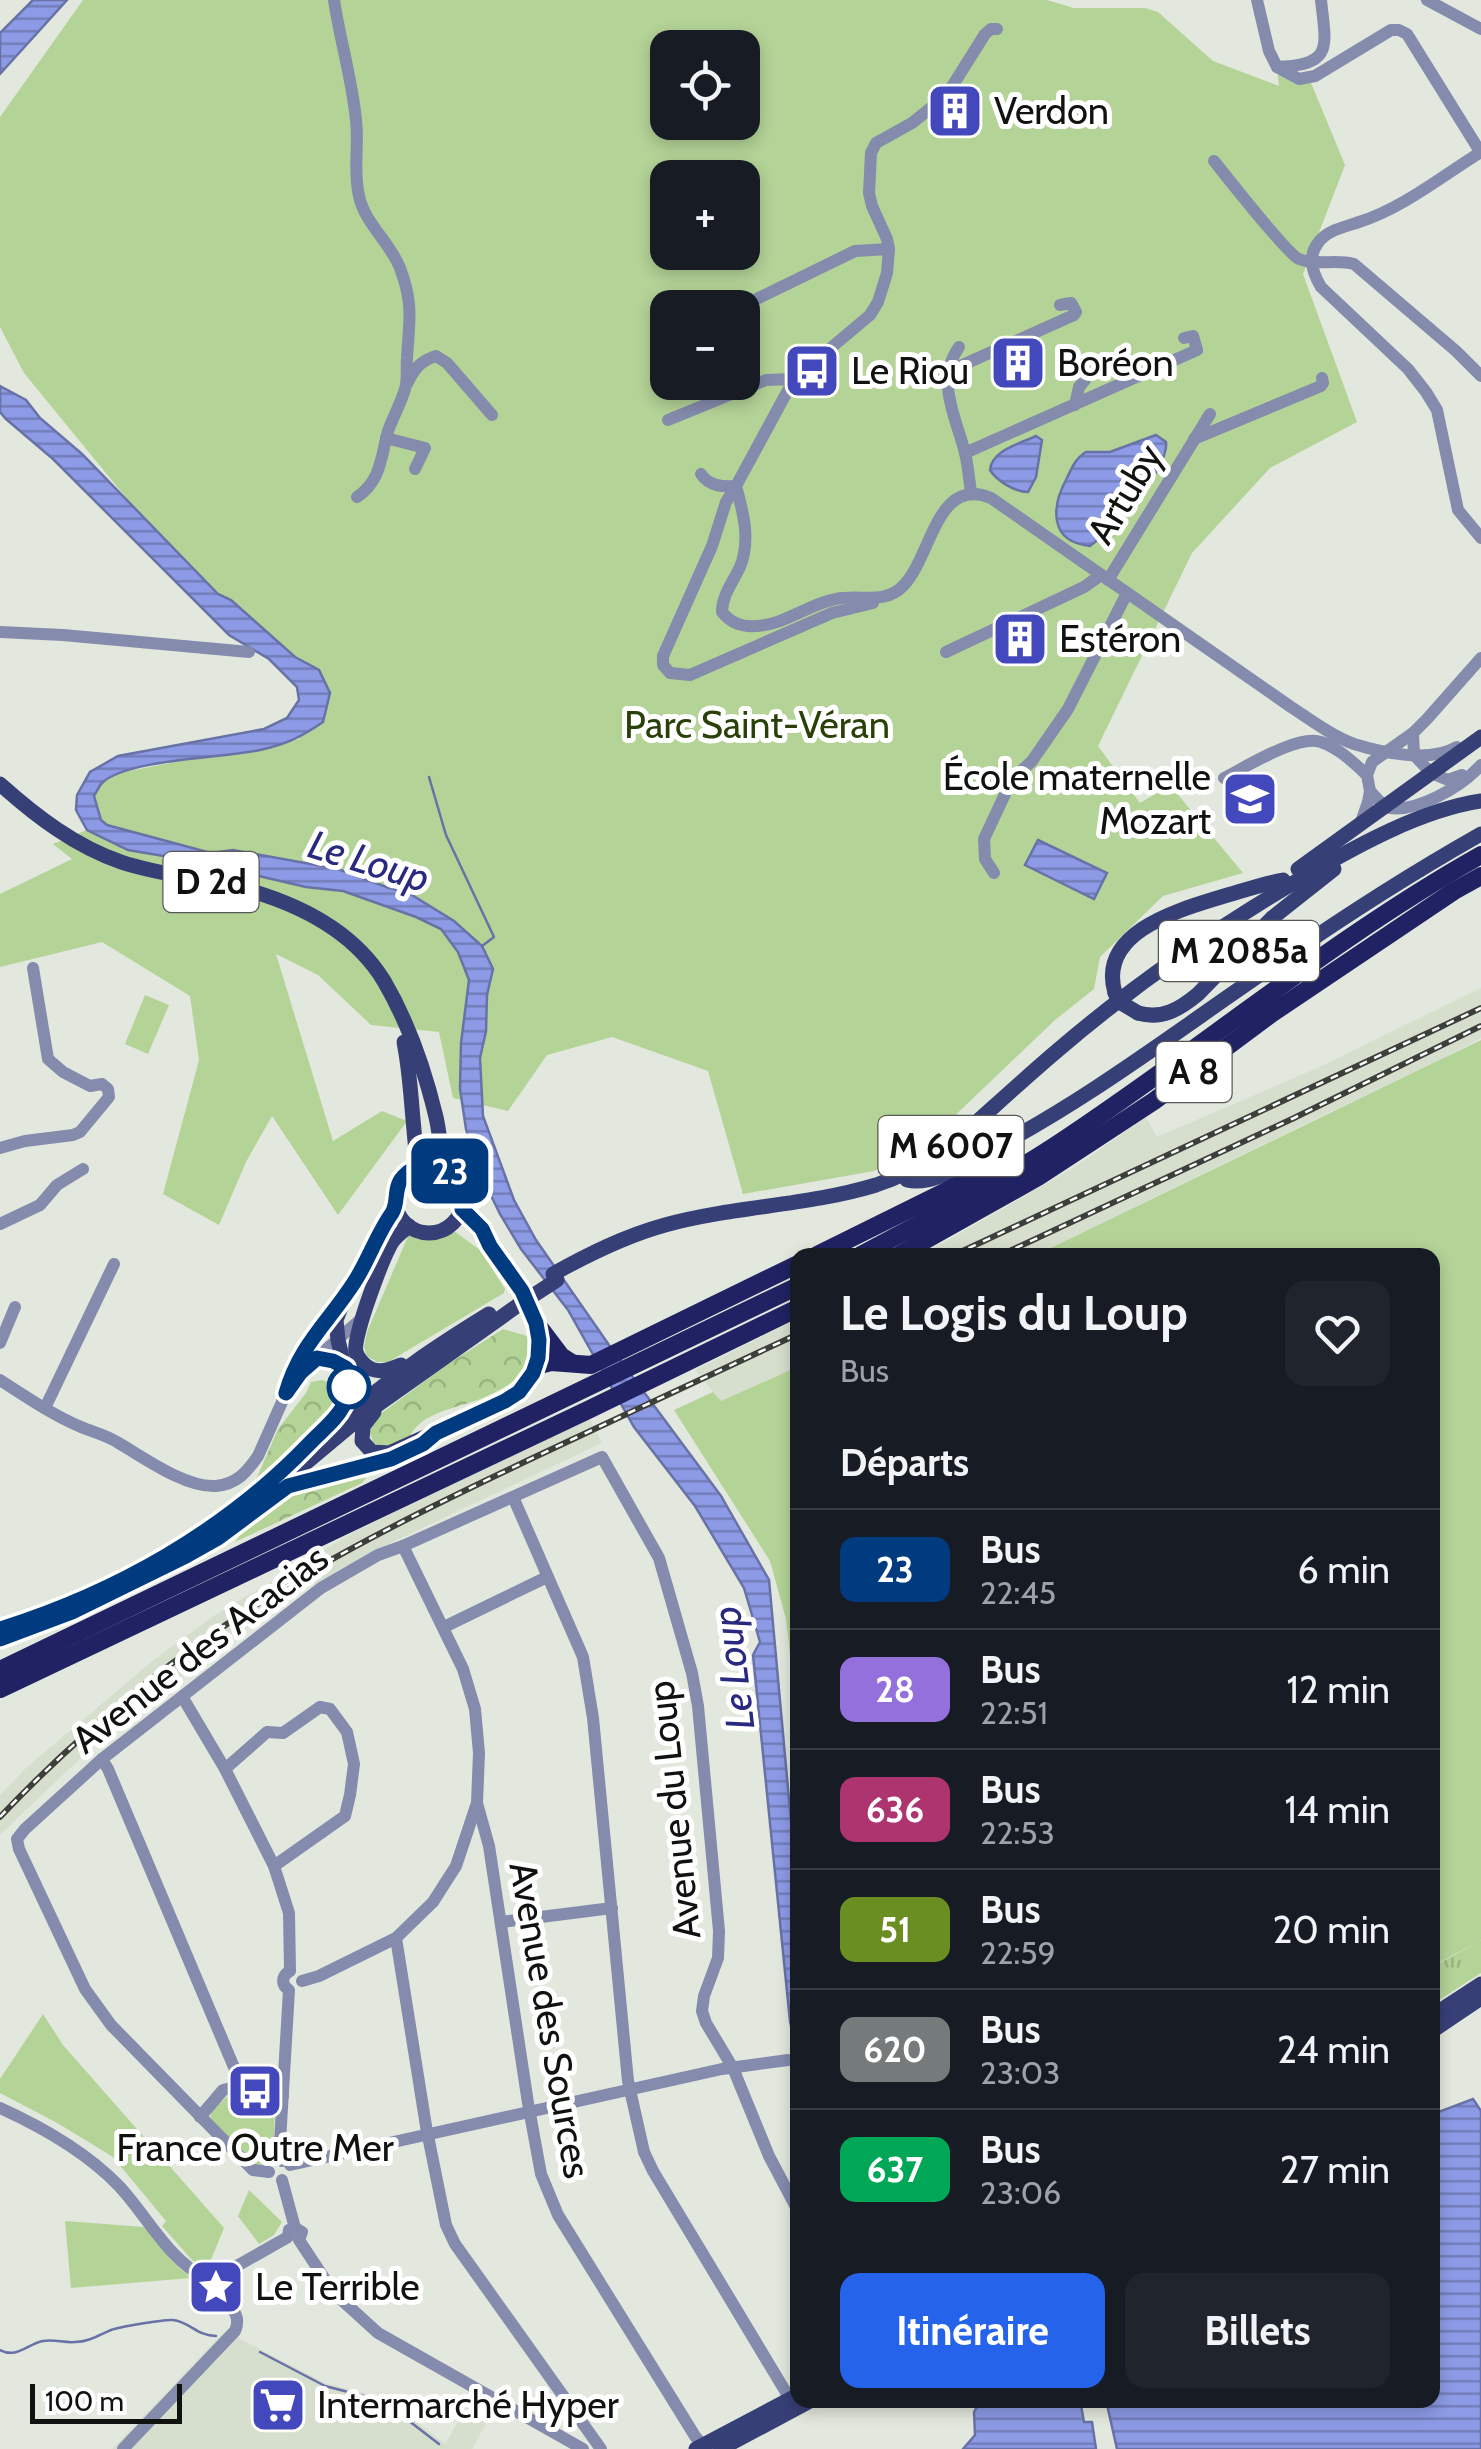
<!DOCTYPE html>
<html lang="fr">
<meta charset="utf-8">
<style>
:root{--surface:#171b24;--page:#20242c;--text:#f1f3f6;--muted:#9ea1a6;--line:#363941;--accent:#2563eb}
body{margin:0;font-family:Cabin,sans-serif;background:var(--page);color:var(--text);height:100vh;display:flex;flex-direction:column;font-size:38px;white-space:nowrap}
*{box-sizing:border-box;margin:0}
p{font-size:32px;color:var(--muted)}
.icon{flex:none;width:55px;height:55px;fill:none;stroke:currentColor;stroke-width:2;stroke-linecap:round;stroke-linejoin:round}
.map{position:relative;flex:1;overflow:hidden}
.sheet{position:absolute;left:790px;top:1248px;width:650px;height:1160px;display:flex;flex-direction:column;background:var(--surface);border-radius:20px;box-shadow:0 5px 15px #0003}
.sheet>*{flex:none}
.badge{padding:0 20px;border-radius:15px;font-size:35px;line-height:65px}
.buttons{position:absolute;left:650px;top:30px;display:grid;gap:20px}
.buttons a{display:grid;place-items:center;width:110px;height:110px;border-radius:20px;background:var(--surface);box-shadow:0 5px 15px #0003;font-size:50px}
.scale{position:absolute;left:30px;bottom:25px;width:152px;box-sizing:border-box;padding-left:10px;border:5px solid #10120f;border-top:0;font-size:28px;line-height:35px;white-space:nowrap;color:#10120f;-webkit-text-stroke:8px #fff;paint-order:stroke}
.map>.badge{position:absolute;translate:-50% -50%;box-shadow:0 0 0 5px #fff}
h2{padding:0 50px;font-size:38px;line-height:90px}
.round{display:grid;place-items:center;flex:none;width:105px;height:105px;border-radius:20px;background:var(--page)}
.headline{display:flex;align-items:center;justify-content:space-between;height:170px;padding:0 50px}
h1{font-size:48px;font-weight:800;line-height:75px}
.action{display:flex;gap:20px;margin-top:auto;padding:20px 50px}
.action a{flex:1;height:115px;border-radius:20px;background:var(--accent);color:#fff;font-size:40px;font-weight:800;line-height:115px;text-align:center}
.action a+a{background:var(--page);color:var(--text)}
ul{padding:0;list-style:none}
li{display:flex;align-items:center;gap:30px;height:120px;padding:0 50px;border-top:2px solid var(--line)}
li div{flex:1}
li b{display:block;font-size:38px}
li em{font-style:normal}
li .badge{min-width:110px;font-weight:700;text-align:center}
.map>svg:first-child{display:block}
.built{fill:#d6dfce}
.grass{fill:url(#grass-tufts)}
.forest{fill:url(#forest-crowns)}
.park{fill:#b4d397;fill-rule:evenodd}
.water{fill:url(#water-rules);stroke:#6872a6;stroke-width:2.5}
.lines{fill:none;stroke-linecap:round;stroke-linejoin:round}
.stream{stroke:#6872a6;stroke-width:2.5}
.minor{stroke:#848bac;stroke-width:12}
.major{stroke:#373f77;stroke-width:15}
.highway{stroke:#202263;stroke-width:18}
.rail-casing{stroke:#3c3f3a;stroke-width:6}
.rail{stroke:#fff;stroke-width:2.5;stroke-dasharray:8;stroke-linecap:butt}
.major-bridge{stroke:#373f77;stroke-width:15}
.line-casing{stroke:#fff;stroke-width:22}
.line{stroke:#003b80;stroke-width:15}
.stop-dot{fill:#fff;stroke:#003b80;stroke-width:5}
.labels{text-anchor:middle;stroke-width:10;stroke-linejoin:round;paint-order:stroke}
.shield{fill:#fff;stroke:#585957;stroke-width:2.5}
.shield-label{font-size:35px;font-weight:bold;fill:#10120f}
.poi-label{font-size:38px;fill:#10120f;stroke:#fff;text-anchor:start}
.street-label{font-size:38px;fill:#10120f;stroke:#fff}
.park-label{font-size:38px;fill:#294108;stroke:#fff}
.water-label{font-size:40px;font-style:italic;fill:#28297f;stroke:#fff}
</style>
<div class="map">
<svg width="1481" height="2449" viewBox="0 0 1481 2449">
<defs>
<pattern id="grass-tufts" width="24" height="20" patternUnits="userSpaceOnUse" patternTransform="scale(2.5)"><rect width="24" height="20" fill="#b4d397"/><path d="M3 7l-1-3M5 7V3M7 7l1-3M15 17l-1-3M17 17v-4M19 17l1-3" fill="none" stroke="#9ab481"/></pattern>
<pattern id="forest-crowns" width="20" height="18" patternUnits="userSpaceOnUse" patternTransform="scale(2.5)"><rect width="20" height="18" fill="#b4d397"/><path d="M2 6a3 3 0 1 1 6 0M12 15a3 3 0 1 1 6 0" fill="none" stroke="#9ab481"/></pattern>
<pattern id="water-rules" width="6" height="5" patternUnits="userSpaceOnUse" patternTransform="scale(2.5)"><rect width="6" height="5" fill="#8d9be6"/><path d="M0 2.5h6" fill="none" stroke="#727db9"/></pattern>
</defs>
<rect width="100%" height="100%" fill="#e3e8de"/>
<g class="built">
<path d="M1481 988V1038L1423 1069 1328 1113 1036 1255H922L1075 1167 1146 1117 1157 1137 1315 1069Z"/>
<path d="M797 1319V1367L721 1401 695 1370Z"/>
<path d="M589 1418 602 1443 397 1540 313 1585 261 1618 145 1702 87 1752 0 1835V1795L26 1768 151 1662 215 1615 352 1533Z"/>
<path d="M225 2331 325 2383 389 2400 445 2444 470 2401 492 2413 472 2449H112Z"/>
</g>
<path class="grass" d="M1481 1940V1973L1433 2004V1967Z"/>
<g class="forest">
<path d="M503 1329 527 1336V1370C516 1381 499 1391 485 1397 459 1409 420 1410 408 1440L386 1448 374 1443 369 1432 371 1421 445 1366Z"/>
<path d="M322 1380 330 1383 335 1402 255 1482 278 1429 306 1393 311 1382Z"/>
<path d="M366 1478 362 1483 235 1542C251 1519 284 1494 311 1486 329 1480 348 1479 366 1478Z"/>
</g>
<g class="park">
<path d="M83 0H1047L1074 8H1145L1158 12 1213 61 1279 86 1277 67 1309 78 1345 165 1303 274 1357 422 1270 468 1192 553 1098 746 1140 803 1170 785 1243 873 1163 896 1100 957 1094 989 1055 1020 922 1147 874 1171 743 1194 708 1071 612 1037 547 1055 508 1111 453 1098 439 1032 371 1025 318 975 276 954 333 1141 382 1111 407 1121 338 1215 272 1116 246 1162 219 1225 163 1194 199 1060 190 996 102 942 0 967V894L72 859 53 844 87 830 106 825 101 820 94 796 100 784 118 773 208 756 257 750 299 739 319 670 295 657 231 600 218 594 150 527 24 373 0 327V117ZM668 48H742V122H668ZM668 178H742V252H668ZM668 308H742V382H668ZM1167 448 1166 454 1144 489 1108 532 1055 507 1060 490 1081 454 1093 451 1110 452Z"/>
<path d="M145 995 169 1005 148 1054 125 1044Z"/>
<path d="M1481 1040V1940L1433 1966 1432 1255H1036Z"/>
<path d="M454 1231 480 1250 505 1289 504 1293 388 1362H377L367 1356 364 1347 367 1332 409 1234C426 1240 437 1233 454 1231Z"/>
<path d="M797 1367V1718L786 1619 770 1561 674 1410 713 1392 721 1401Z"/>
<path d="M43 2014 63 2045 224 2228 208 2267 198 2264 192 2260 162 2226 166 2221 113 2157 59 2124 0 2093V2079Z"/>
<path d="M231 2093 267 2099 271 2101 275 2108 273 2160 266 2168H256L210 2118 212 2110Z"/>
<path d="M249 2190 282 2222 274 2235 259 2244 238 2216Z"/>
<path d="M65 2221 144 2227 174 2263 191 2278 71 2288Z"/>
</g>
<g class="water">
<path d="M33 0H67L0 74V33Z"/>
<path d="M0 386 26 400 40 418 82 454 218 594 231 600 295 657 319 670 330 693 323 722C301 737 287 744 260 750 225 758 126 759 102 783 99 786 96 793 94 796L101 820 107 825 211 853 233 850 338 869 389 888 407 892 454 921 482 946 493 969 487 995 486 1031 480 1058 483 1116 514 1200 536 1240 609 1345 721 1496 769 1580 797 1887V2055L790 2021 753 1655 760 1642 744 1588 695 1506 634 1427 568 1310 521 1249 500 1214 478 1169 466 1129 460 1089 461 1043 469 980 458 952 441 929 416 917 343 891 306 887 199 862 128 850 87 830 76 810 77 795 90 772 118 756 264 729 287 718 299 700 297 687 269 659 229 635 53 459 6 419 0 412Z"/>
<path d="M1156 435 1166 442C1169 467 1123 515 1107 536L1106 533 1090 546C1049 542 1051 507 1067 478 1072 467 1076 458 1086 452H1110Z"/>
<path d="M1036 436 1042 440 1036 477 1028 492C1015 492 997 481 990 470 992 450 1019 444 1036 436Z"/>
<path d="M1038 840 1107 873 1094 899 1025 865Z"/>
<path d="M1473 2099 1481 2111V2449H1117L1106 2400H1432L1433 2114Z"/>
<path d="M978 2400H1080L1084 2422H1092L1096 2449H963L975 2435 974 2412 978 2405 983 2403Z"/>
</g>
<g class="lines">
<g class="stream">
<path d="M429 777 446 835 494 937 482 946"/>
<path d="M0 2350C17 2359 27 2344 43 2341 54 2339 64 2343 75 2342 89 2342 99 2335 111 2330 119 2327 165 2319 173 2320 190 2322 197 2336 216 2336"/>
<path d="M260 2352 325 2386 383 2401 439 2444"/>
</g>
<g class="minor">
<path d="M334 0C340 40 352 79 356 120 359 145 353 172 359 196 365 224 390 242 400 268 414 305 409 322 407 358 406 368 408 380 405 389 401 403 393 417 388 431 381 457 381 481 357 497"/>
<path d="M1257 0 1269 51 1277 67C1334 65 1326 47 1321 0"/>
<path d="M1427 0 1481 29"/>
<path d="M997 29H991L985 34 953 85 937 103 912 123 876 143 871 153 869 193 872 206 887 239 889 249 887 273 878 302 870 315 794 379 736 486C743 512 751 540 740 567 733 582 722 595 722 612 731 623 741 627 756 626 785 625 808 604 836 599 859 594 885 605 903 586 932 557 936 475 991 498L1291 707C1311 720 1332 736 1354 744 1383 753 1430 763 1457 747"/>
<path d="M1277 67 1299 79 1315 76 1391 30H1399L1407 34 1481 153"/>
<path d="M1481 152C1442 176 1403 208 1359 222 1345 227 1327 230 1318 243 1307 257 1313 274 1321 287L1408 369 1426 392 1437 410 1458 510 1481 538"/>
<path d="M1214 161C1227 177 1287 254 1299 259 1317 266 1336 259 1354 264L1456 351 1481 376"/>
<path d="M738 308 855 251 889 249"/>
<path d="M959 347C935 381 956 417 965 453 968 465 969 479 971 492"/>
<path d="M949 371 1074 315 1076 312 1071 303 1060 305"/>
<path d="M407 384C414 369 420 361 436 356L447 363 492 415"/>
<path d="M1075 405 1079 387 1085 380"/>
<path d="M668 420 766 380 794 379"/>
<path d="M386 438 425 448 415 469"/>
<path d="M1194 439 1321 386 1323 383 1322 378"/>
<path d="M965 453 1197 350 1193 336 1184 338"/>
<path d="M701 474C709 486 722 487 736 486"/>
<path d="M736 486 726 502 712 546 663 656V665L670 673 690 675 832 613 873 603"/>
<path d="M1108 580 1210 414"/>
<path d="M0 632 63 635 249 652"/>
<path d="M946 652 1084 587 1101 575"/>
<path d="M1413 733 1414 755 1431 773 1448 780 1462 775"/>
<path d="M1224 778C1246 767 1298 734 1321 742 1339 748 1354 763 1367 775"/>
<path d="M1370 791 1385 807C1415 815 1462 786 1481 765"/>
<path d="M1360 825 1368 802 1370 791 1367 775 1372 762 1413 733 1427 719 1481 658"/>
<path d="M994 873 985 859 984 839 1006 792 1019 773 1032 761 1068 709 1127 593"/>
<path d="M0 1148 25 1141 73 1135 80 1132 109 1097 108 1089 102 1084 90 1086 63 1072 48 1059 33 968"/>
<path d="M0 1224 40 1205 57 1185 83 1169"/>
<path d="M0 1343 15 1307"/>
<path d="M0 1380C26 1397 53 1415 81 1427 93 1432 106 1435 117 1442 143 1457 185 1488 216 1486 237 1484 247 1472 258 1456L286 1393 297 1360 311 1338 340 1303"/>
<path d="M293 1383 306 1367 361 1319"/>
<path d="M45 1408 114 1264"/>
<path d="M513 1497 583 1657 593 1718 628 2081 644 2152 653 2171 790 2399"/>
<path d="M444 1627 547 1577"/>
<path d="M183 1698 225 1769 274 1866 289 1913 290 1971C281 1976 281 1985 289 1990L280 2142 282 2161"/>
<path d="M102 1759 108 1769 236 2072 235 2087"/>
<path d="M225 1769 267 1732 283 1733 320 1707 330 1709 347 1732 354 1764 350 1795 345 1816 274 1866"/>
<path d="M477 1803 489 1846 528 2103 541 2174 558 2215 695 2436 703 2446"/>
<path d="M501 1922 612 1908"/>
<path d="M396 1938 426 2126 446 2225 455 2244 601 2449"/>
<path d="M302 1981 319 1976 396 1938 433 1902 456 1866 477 1803 479 1753 475 1709 463 1669 403 1546"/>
<path d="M235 2087 283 2096"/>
<path d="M0 2108C42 2127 87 2153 119 2186 147 2216 168 2259 205 2278"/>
<path d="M200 2117 223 2090 235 2087"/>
<path d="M290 2165 722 2069 788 2060"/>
<path d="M269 2172 253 2170 111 2025 85 1989 19 1849 17 1839 25 1829 102 1759 321 1588 378 1555 403 1546 602 1457 659 1558 692 1673 698 1706 719 1931 718 1958 704 1996 702 2011 706 2023 733 2068 769 2156 798 2211"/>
<path d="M282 2180 295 2228 302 2232 299 2240 334 2293 378 2333 583 2449"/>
<path d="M205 2278 201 2289 204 2298 217 2303 225 2300"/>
<path d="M226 2278 235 2267 288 2237 289 2230 295 2228"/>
<path d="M123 2449 235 2331C241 2318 234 2310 225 2300"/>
</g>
<g class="major">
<path d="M0 784C37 817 75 846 121 862 160 875 201 878 241 888 297 903 353 930 384 981 408 1022 425 1071 436 1117 440 1134 440 1152 446 1169"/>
<path d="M1298 869 1481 737"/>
<path d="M1115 993C1097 932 1179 910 1221 897 1242 891 1262 884 1283 880"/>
<path d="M1138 1013C1162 1020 1180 1009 1198 994L1272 918 1334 869"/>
<path d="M404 1042C410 1072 411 1100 414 1130 415 1145 418 1155 412 1169"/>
<circle cx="429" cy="1199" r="34"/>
<path d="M907 1180C933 1186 962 1165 985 1153 1090 1099 1182 1027 1280 961 1345 916 1412 873 1481 834"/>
<path d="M553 1274C589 1254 625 1236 665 1225 734 1206 807 1206 876 1185 900 1177 923 1165 944 1151 982 1118 1019 1083 1058 1050 1135 984 1219 926 1307 875 1358 845 1422 810 1481 801"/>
<path d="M401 1365C391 1369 382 1373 371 1369 365 1366 358 1359 356 1352 352 1338 383 1257 392 1242 396 1236 403 1231 409 1226"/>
<path d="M374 1412 363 1426 362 1441 372 1452 389 1453 505 1401C572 1361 526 1297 495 1252 484 1236 478 1221 462 1209"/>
<path d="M342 1421C387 1379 437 1346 489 1314"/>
<path d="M291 1463 337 1415 348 1398 349 1387 338 1340 336 1320 345 1297 361 1271 377 1236 396 1206"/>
<path d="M285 1488C319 1471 358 1472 393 1458"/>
<path d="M181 1547 221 1522 271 1480"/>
<path d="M0 1639 73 1612 218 1538 253 1510 271 1492 362 1416 517 1306"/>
<path d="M1432 2016 1481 1984"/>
<path d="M1432 2031 1481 1998"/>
<path d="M696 2449 798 2395"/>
<path d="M720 2449 812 2400"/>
</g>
<g class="highway">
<path d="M817 1255 1007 1161"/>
<path d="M861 1255C926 1220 992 1187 1053 1147 1198 1052 1330 940 1481 855"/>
<path d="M899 1255 1038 1177 1154 1101 1271 1014 1454 891 1481 876"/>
<path d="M536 1323 561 1356 572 1363"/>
<path d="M536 1366 551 1362 591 1365 798 1264"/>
<path d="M0 1670 798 1286"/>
<path d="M0 1689 588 1410 798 1308"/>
</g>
<g class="rail-casing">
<g id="rail">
<path d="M954 1255 1481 1008"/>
<path d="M1001 1255 1294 1118 1481 1026"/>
<path d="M0 1817C90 1722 195 1639 308 1573 382 1530 459 1493 537 1456 624 1415 710 1375 798 1334"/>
</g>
</g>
<use href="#rail" class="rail"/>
<g class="major-bridge">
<path d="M1115 993 1123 1004 1138 1013"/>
<path d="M517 1306 557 1280"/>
</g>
</g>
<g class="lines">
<g class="line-casing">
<path id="line" d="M0 1629C115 1593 224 1532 308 1445 333 1419 355 1408 346 1368L333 1361 317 1358 301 1372 286 1393C300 1344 329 1322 355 1281 369 1259 377 1234 392 1213 399 1202 393 1188 403 1177 415 1163 437 1161 452 1173 462 1183 464 1196 462 1209L482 1229 490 1246 522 1291 536 1323 539 1340 538 1358 533 1373 519 1392 505 1401 436 1433 423 1444 391 1459 288 1486 218 1538 186 1556 72 1612 0 1639"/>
</g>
<use href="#line" class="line"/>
</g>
<defs>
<g id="building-square" transform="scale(2.875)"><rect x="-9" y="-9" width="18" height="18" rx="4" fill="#4448bd" stroke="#fff"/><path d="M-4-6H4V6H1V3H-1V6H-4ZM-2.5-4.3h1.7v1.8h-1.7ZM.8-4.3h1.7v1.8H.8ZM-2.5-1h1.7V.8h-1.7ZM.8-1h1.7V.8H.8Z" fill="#fff"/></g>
<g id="bus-square" transform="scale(2.875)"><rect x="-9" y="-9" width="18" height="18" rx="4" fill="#4448bd" stroke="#fff"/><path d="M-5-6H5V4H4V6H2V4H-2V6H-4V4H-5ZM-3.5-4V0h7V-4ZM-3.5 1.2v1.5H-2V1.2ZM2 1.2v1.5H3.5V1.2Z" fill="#fff"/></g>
<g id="school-square" transform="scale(2.875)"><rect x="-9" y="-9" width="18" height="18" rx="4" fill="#4448bd" stroke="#fff"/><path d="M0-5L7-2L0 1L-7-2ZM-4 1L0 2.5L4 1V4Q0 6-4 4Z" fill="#fff"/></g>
<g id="sight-square" transform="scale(2.875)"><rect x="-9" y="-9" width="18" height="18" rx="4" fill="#4448bd" stroke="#fff"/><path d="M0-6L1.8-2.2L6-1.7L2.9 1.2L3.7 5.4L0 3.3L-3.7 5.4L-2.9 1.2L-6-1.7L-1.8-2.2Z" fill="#fff"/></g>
<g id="supermarket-square" transform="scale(2.875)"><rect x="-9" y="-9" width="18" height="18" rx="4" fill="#4448bd" stroke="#fff"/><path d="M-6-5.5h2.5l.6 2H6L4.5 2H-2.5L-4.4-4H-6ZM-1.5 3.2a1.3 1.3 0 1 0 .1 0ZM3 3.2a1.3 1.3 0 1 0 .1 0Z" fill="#fff"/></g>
</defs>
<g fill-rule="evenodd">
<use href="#building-square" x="955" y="111"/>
<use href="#building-square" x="1018" y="363"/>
<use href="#bus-square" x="812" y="371"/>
<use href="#building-square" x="1020" y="639"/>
<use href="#school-square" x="1250" y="799"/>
<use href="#bus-square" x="255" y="2091"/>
<use href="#sight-square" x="216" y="2287"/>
<use href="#supermarket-square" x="278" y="2405"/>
</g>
<circle class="stop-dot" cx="349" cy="1387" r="20"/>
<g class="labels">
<g class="shield">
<rect x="163.5" y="852" width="95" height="60" rx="8"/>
<rect x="1159" y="921" width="160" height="60" rx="8"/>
<rect x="1156.5" y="1042" width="75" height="60" rx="8"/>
<rect x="878.5" y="1116" width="145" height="60" rx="8"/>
</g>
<g class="shield-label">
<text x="211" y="894">D 2d</text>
<text x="1239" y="963">M 2085a</text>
<text x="1194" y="1084">A 8</text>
<text x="951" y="1158">M 6007</text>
</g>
<g class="poi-label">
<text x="994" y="124">Verdon</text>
<text x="1057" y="376">Boréon</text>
<text x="851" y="384">Le Riou</text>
<text x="1059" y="652">Estéron</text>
<text x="1211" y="790" text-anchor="end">École maternelle<tspan x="1211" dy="44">Mozart</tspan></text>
<text x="255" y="2161" text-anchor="middle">France Outre Mer</text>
<text x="255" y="2300">Le Terrible</text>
<text x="317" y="2418">Intermarché Hyper</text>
</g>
<g class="street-label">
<text transform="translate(1125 494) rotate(-59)" y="13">Artuby</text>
<text transform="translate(200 1649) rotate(-38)" y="13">Avenue des Acacias</text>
<text transform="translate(674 1810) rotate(-96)" y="13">Avenue du Loup</text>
<text transform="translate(550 2020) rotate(80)" y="13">Avenue des Sources</text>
</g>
<g class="park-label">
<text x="757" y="738">Parc Saint-Véran</text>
</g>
<g class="water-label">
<text transform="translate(369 861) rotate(17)" y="14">Le Loup</text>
<text transform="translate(733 1668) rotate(-97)" y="14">Le Loup</text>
</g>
</g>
</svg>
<div class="buttons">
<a><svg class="icon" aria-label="locate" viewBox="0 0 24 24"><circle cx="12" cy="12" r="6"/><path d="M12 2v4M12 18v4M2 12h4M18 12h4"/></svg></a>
<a>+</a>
<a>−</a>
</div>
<div class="scale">100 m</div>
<b class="badge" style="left:450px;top:1171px;background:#003b80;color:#fff">23</b>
<section class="sheet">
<div class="headline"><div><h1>Le Logis du Loup</h1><p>Bus</p></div><a class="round"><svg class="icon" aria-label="heart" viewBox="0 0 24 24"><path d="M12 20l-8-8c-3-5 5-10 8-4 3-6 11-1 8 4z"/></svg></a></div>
<h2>Départs</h2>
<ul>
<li><span class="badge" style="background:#003b80;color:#fff">23</span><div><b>Bus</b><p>22:45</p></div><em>6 min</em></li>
<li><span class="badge" style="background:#9370db;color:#fff">28</span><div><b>Bus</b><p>22:51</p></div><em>12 min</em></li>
<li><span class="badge" style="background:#ae346f;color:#fff">636</span><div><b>Bus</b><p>22:53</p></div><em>14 min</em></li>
<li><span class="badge" style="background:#6b8e23;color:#fff">51</span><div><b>Bus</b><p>22:59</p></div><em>20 min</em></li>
<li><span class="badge" style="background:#757a7b;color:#fff">620</span><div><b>Bus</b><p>23:03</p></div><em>24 min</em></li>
<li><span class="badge" style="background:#00a757;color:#fff">637</span><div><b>Bus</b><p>23:06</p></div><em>27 min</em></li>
</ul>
<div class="action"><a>Itinéraire</a><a>Billets</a></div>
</section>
</div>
